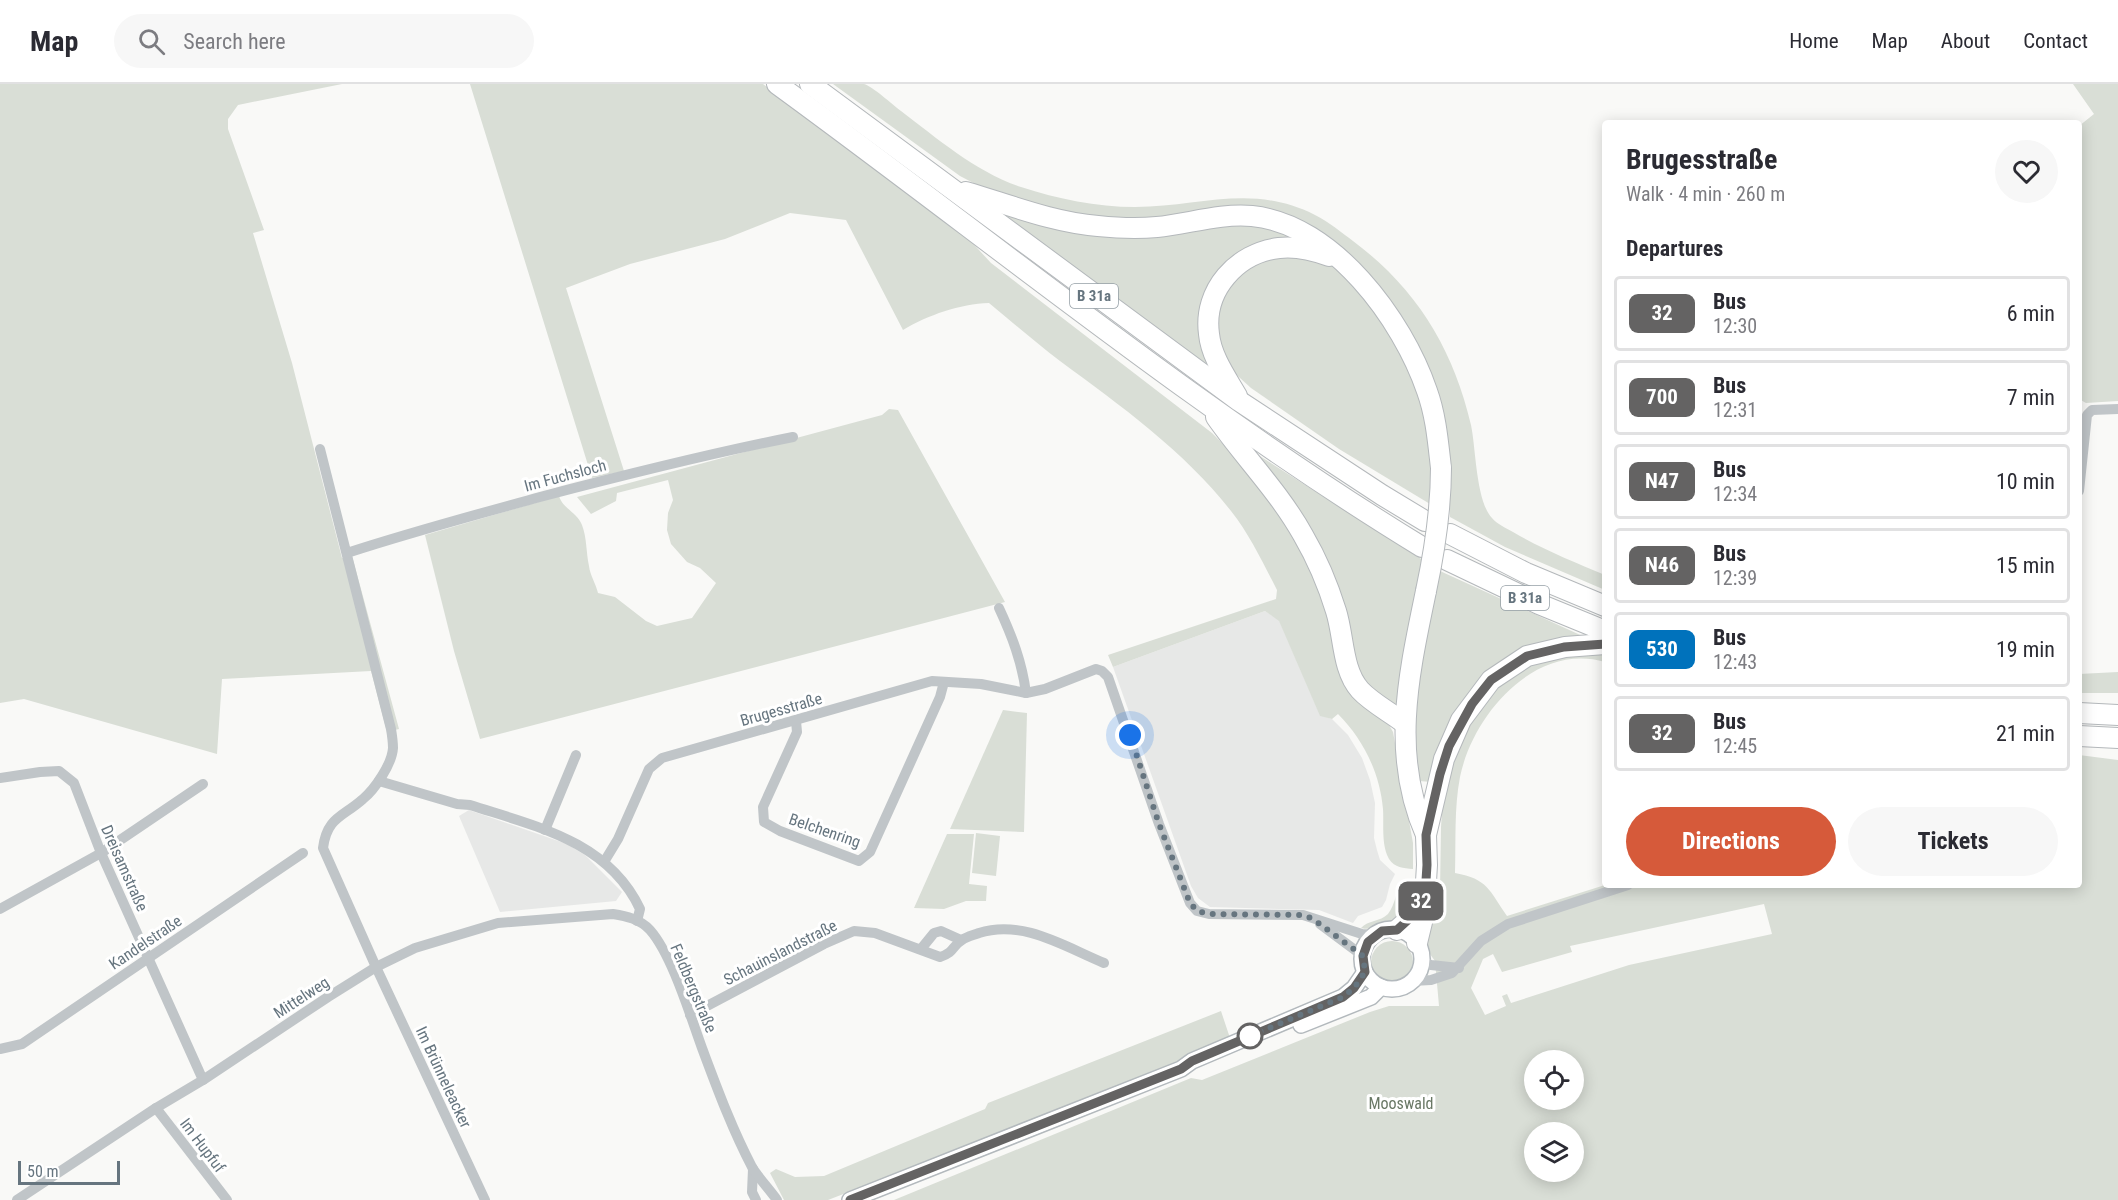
<!DOCTYPE html>
<meta charset="utf-8">
<style>
:root{--surface:#fff;--page:#f7f7f7;--text:#2b2b33;--muted:#7c7c81;--line:#e1e1e2;--accent:#d65a3a}
body{margin:0;font-family:"Roboto Condensed",sans-serif;background:var(--page);color:var(--text);height:100vh;display:flex;flex-direction:column;font-size:22px;white-space:nowrap}
*{box-sizing:border-box;margin:0}
p{font-size:20px;color:var(--muted)}
.icon{flex:none;width:33px;height:33px;fill:none;stroke:currentColor;stroke-width:2;stroke-linecap:round;stroke-linejoin:round}
.map{position:relative;flex:1;overflow:hidden}
.sheet{position:absolute;left:1602px;top:36px;width:480px;height:768px;display:flex;flex-direction:column;background:var(--surface);border-radius:6px;box-shadow:0 3px 15px #0003}
.sheet>*{flex:none}
.badge{padding:0 12px;border-radius:9px;font-size:21px;line-height:39px}
.controls{position:absolute;left:1524px;top:966px;display:grid;gap:12px}
.controls a{display:grid;place-items:center;width:60px;height:60px;border-radius:50%;background:var(--surface);box-shadow:0 3px 15px #0003;font-size:30px}
.scale{position:absolute;left:18px;bottom:15px;width:102px;box-sizing:border-box;padding-left:6px;border:3px solid #66757f;border-top:0;font-size:16px;line-height:21px;white-space:nowrap;color:#66757f;-webkit-text-stroke:4px #fff;paint-order:stroke}
.you{position:absolute;width:30px;height:30px;margin:-15px;border:4px solid #fff;border-radius:50%;background:#1a73e8;box-shadow:0 0 0 9px #1a73e833}
.map>.badge{position:absolute;translate:-50% -50%;box-shadow:0 0 0 3px #fff}
h2{padding:0 24px;font-size:22px;line-height:54px}
.round{display:grid;place-items:center;flex:none;width:63px;height:63px;border-radius:32px;background:var(--page)}
.overview{display:flex;align-items:center;justify-content:space-between;height:102px;padding:0 24px}
h1{font-size:28px;font-weight:700;line-height:45px}
.action{display:flex;gap:12px;margin-top:auto;padding:12px 24px}
.action a{flex:1;height:69px;border-radius:36px;background:var(--accent);color:#fff;font-size:24px;font-weight:700;line-height:69px;text-align:center}
.action a+a{background:var(--page);color:var(--text)}
ul{padding:0;list-style:none}
li{display:flex;align-items:center;gap:18px;height:75px;margin:0 12px 9px;padding:0 12px;border:3px solid var(--line);border-radius:6px}
li div{flex:1}
li b{display:block;font-size:22px}
li em{font-style:normal}
li .badge{min-width:66px;font-weight:700;text-align:center}
header{display:flex;align-items:center;gap:36px;box-sizing:border-box;height:84px;padding:0 30px;background:var(--surface);border-bottom:2px solid var(--line)}
header strong{font-size:28px}
nav{display:flex;gap:33px;margin-inline-start:auto;font-size:21px}
.search{width:420px;height:54px;background:var(--page);display:flex;align-items:center;gap:15px;box-sizing:border-box;padding:0 21px;border-radius:33px;color:var(--muted);font-size:22px}
.map>svg:first-child{display:block}
.built{fill:#e7e8e7}
.green{fill:#d9ded6;fill-rule:evenodd}
.lines{fill:none;stroke-linecap:round;stroke-linejoin:round}
.secondary-casing{stroke:#b3b9bd;stroke-width:18}
.highway-casing{stroke:#b4b8bb;stroke-width:22}
.street{stroke:#c0c5c8;stroke-width:10}
.secondary{stroke:#fff;stroke-width:15}
.highway{stroke:#fff;stroke-width:20}
.highway-bridge-casing{stroke:#b4b8bb;stroke-width:22;stroke-linecap:butt}
.highway-bridge{stroke:#fff;stroke-width:20}
.line-casing{stroke:#fff;stroke-width:14}
.line{stroke:#646363;stroke-width:9}
.walk{stroke:#66757f;stroke-width:6;stroke-dasharray:0 10.8}
.stop-dot{fill:#fff;stroke:#646363;stroke-width:3}
.labels{text-anchor:middle;stroke-width:6;stroke-linejoin:round;paint-order:stroke}
.shield{fill:#fff;stroke:#949ea5;stroke-width:1.5}
.shield-label{font-size:15px;font-weight:bold;fill:#66757f}
.street-label{font-size:16px;fill:#66757f;stroke:#fff}
.park-label{font-size:16px;fill:#697865;stroke:#fff}
</style>
<header>
<strong>Map</strong>
<div class="search"><svg class="icon" aria-label="search" viewBox="0 0 24 24"><circle cx="10" cy="10" r="6"/><path d="M15 15l6 6"/></svg>Search here</div>
<nav><a>Home</a><a>Map</a><a>About</a><a>Contact</a></nav>
</header>
<div class="map">
<svg width="2118" height="1116" viewBox="0 0 2118 1116">
<rect width="100%" height="100%" fill="#f9f9f7"/>
<g class="built">
<path d="M1265 527 1279 536 1320 631 1332 635 1348 651 1362 674 1370 696 1375 719 1374 754 1377 766 1380 776 1395 790 1390 800 1386 816 1382 823 1358 832 1353 839 1319 826 1210 823 1198 814 1191 802 1113 583Z"/>
<path d="M469 726 567 760 585 771 622 808 616 817 500 828 459 732Z"/>
</g>
<g class="green">
<path d="M0 0H342L238 21 228 35V45L264 146 253 149 292 279 342 474 352 472 399 645 387 648 371 587 222 595 217 670 24 615 0 619Z"/>
<path d="M470 0H763L967 153 991 179 1212 349 1254 391 1288 435 1320 495 1334 542 1393 648 1413 759V785C1403 784 1395 784 1389 775 1381 761 1384 740 1383 725 1380 689 1363 655 1338 630L1332 635 1320 632 1279 537 1265 527 1113 583 1108 571 1276 515 1277 506C1263 479 1250 451 1231 427 1184 367 1121 322 1060 277 1036 259 1012 238 989 219 960 220 928 231 903 246L846 136 790 129 725 155 630 180 566 204 624 387 592 394Z"/>
<path d="M833 0C842 0 856 0 864 0 872 2 893 21 901 27 938 55 976 88 1021 103 1058 115 1096 123 1135 123 1200 123 1252 99 1315 131 1329 138 1341 148 1353 157 1416 204 1453 264 1471 341 1476 365 1476 417 1492 434 1497 440 1506 444 1513 448 1542 465 1574 478 1605 491V506L1505 463 1450 433 1448 366 1425 281 1302 141 1100 139 987 106 960 92Z"/>
<path d="M2073 0H2118V317L2086 319 2079 315V42L2094 30Z"/>
<path d="M996 124 1033 136 1257 139 1305 155 1285 157 1212 207 1222 294Z"/>
<path d="M1287 170 1315 173 1339 186 1388 244 1410 284 1424 324 1431 373 1430 420 1339 365 1251 304 1229 284 1219 255 1217 230 1231 199 1243 186 1260 176Z"/>
<path d="M889 325 898 326 1005 518 480 655 454 567 425 451 559 412C563 425 577 428 582 441 587 454 586 468 589 482 590 491 596 500 598 509L615 513 646 537 657 542 692 534 716 499 700 484 687 478 671 460 667 446 668 429 673 416 668 396 617 409 616 417 591 430 577 413 882 331Z"/>
<path d="M1244 362 1423 476 1400 624 1362 599 1349 557Z"/>
<path d="M1440 487 1589 555 1505 578 1433 698 1418 697 1414 641 1419 581Z"/>
<path d="M1602 569 1605 570V578C1535 558 1473 630 1460 693 1454 724 1456 758 1455 789 1488 795 1489 806 1507 832L1605 801H2079V671L2118 676V1116H894L1191 994 1202 996 1370 928 1389 922H1439L1435 877 1427 866 1424 853 1440 807 1441 743 1444 698 1464 643 1510 589 1548 572ZM1764 820 1772 850 1629 881 1511 919 1507 910 1502 912 1506 922 1485 931 1471 904 1483 875 1493 870 1502 888 1572 868 1570 862ZM1534 976H1574V1016H1534ZM1534 1048H1574V1088H1534Z"/>
<path d="M2118 588V609H2079V590Z"/>
<path d="M1003 626 1027 629 1024 748 950 745Z"/>
<path d="M976 749 1000 752 996 792 972 789Z"/>
<path d="M947 750H974L969 800 987 802 986 817H966L944 825 914 824Z"/>
<path d="M1412 797C1410 821 1405 835 1381 842 1373 844 1369 846 1361 844 1368 836 1380 838 1388 830 1396 820 1395 807 1403 798Z"/>
<circle cx="1392" cy="878" r="21"/>
<path d="M1221 927 1231 957 1129 999 828 1116H784L770 1089 776 1085 795 1093 824 1092 985 1025 988 1019Z"/>
</g>
<g class="lines">
<g class="secondary-casing">
<g id="secondary">
<circle cx="1392" cy="875" r="30"/>
<path d="M1301 941 1371 913 1381 903"/>
<path d="M850 1116 1181 985 1192 977 1343 913 1354 904 1365 888"/>
</g>
</g>
<g class="highway-casing">
<g id="highway">
<path d="M777 0C991 156 1196 325 1422 463"/>
<path d="M810 0 1239 317 1382 411 1425 437"/>
<path d="M966 108C1010 121 1052 138 1098 142 1117 144 1137 145 1157 143 1188 140 1220 129 1252 132 1333 140 1403 236 1427 307 1436 332 1438 358 1441 384"/>
<path d="M1237 312C1226 293 1211 272 1209 250 1203 206 1237 169 1279 164 1296 162 1313 166 1329 172"/>
<path d="M1216 333C1244 373 1279 408 1303 451 1317 475 1328 501 1336 527 1344 552 1342 586 1360 606 1372 619 1390 628 1404 639"/>
<path d="M1450 450 1526 489 1605 522"/>
<path d="M1447 476 1539 520 1605 547"/>
<path d="M2079 629 2118 631"/>
<path d="M2079 652 2118 654"/>
<path d="M1426 751C1390 670 1409 589 1426 507"/>
<path d="M1397 846 1409 835 1423 815"/>
<path d="M1417 859 1424 830 1427 781 1426 751 1444 675 1461 636 1491 596 1527 572 1565 563 1605 560"/>
</g>
</g>
<g class="street">
<path d="M320 365 391 645C392 651 393 658 393 664 392 680 375 705 363 715 343 733 327 733 323 764L376 883 485 1116"/>
<path d="M2079 407 2087 331 2092 326 2118 325"/>
<path d="M347 469C411 448 475 431 540 413 624 391 708 370 793 353"/>
<path d="M999 524C1012 552 1022 578 1026 609"/>
<path d="M796 637 797 648 763 723 764 738 780 747 859 777 870 768 940 613 944 598"/>
<path d="M0 694 40 688 59 687 74 699 101 769 203 996"/>
<path d="M379 697 457 720 470 721C535 742 608 757 640 825L637 837"/>
<path d="M545 746 576 671"/>
<path d="M604 778 618 755 649 685 662 674 932 597 981 600 1026 609 1045 605 1096 585 1102 587 1108 593 1159 740 1190 819 1197 827 1209 830 1303 831 1362 850 1375 851"/>
<path d="M0 825 101 769 203 700"/>
<path d="M1320 840 1363 872"/>
<path d="M921 865 934 849 941 847 961 856"/>
<path d="M1422 877 1431 881 1459 884"/>
<path d="M1412 897 1431 896 1452 889 1481 857 1508 840 1628 801"/>
<path d="M690 931 824 860 854 847 875 849 940 873C955 868 952 862 962 856 966 853 974 851 979 849 1023 835 1065 863 1104 879"/>
<path d="M0 965 22 960 303 769"/>
<path d="M156 1024 227 1116"/>
<path d="M753 1085 752 1108 756 1116"/>
<path d="M17 1116 156 1024 203 996 328 913 376 883 415 864 498 839 613 830C626 832 640 835 650 846 672 871 690 931 702 964 717 1004 732 1045 752 1083 757 1092 770 1106 777 1116"/>
</g>
<use href="#secondary" class="secondary"/>
<use href="#highway" class="highway"/>
<g class="highway-bridge-casing">
<path id="highway-bridge" d="M1426 507C1435 465 1441 426 1441 384"/>
</g>
<use href="#highway-bridge" class="highway-bridge"/>
</g>
<g class="lines">
<g class="line-casing">
<path id="line" d="M850 1116 1181 985 1192 977 1343 913 1354 904 1365 888 1363 872 1368 858 1382 847 1397 846 1409 835 1425 812 1427 781 1426 751 1440 690 1449 662 1472 620 1491 596 1527 572 1564 563 1605 560"/>
</g>
<use href="#line" class="line"/>
<path class="walk" d="M1130 651 1159 740 1190 819 1197 827 1209 830 1303 831 1313 835 1363 872 1365 888 1354 904 1343 913 1250 952"/>
</g>
<circle class="stop-dot" cx="1250" cy="952" r="12"/>
<g class="labels">
<g class="shield">
<rect x="1070" y="200" width="48" height="24" rx="4.5"/>
<rect x="1501" y="502" width="48" height="24" rx="4.5"/>
</g>
<g class="shield-label">
<text x="1094" y="217">B 31a</text>
<text x="1525" y="519">B 31a</text>
</g>
<g class="street-label">
<text transform="translate(565 391) rotate(-15)" y="6">Im Fuchsloch</text>
<text transform="translate(781 625) rotate(-16)" y="6">Brugesstraße</text>
<text transform="translate(825 746) rotate(19)" y="6">Belchenring</text>
<text transform="translate(125 784) rotate(66)" y="6">Dreisamstraße</text>
<text transform="translate(145 858) rotate(-34)" y="6">Kandelstraße</text>
<text transform="translate(780 868) rotate(-27)" y="6">Schauinslandstraße</text>
<text transform="translate(694 904) rotate(67)" y="6">Feldbergstraße</text>
<text transform="translate(301 913) rotate(-33)" y="6">Mittelweg</text>
<text transform="translate(444 993) rotate(65)" y="6">Im Brünneleacker</text>
<text transform="translate(203 1061) rotate(53)" y="6">Im Hupfuf</text>
</g>
<g class="park-label">
<text x="1401" y="1025">Mooswald</text>
</g>
</g>
</svg>
<div class="controls">
<a><svg class="icon" aria-label="locate" viewBox="0 0 24 24"><circle cx="12" cy="12" r="6"/><path d="M12 2v4M12 18v4M2 12h4M18 12h4"/></svg></a>
<a><svg class="icon" aria-label="layers" viewBox="0 0 24 24"><path d="M12 4l9 5-9 5-9-5zM3 14l9 5 9-5"/></svg></a>
</div>
<div class="scale">50 m</div>
<div class="you" style="left:1130px;top:651px"></div>
<b class="badge" style="left:1421px;top:817px;background:#646363;color:#fff">32</b>
<section class="sheet">
<div class="overview"><div><h1>Brugesstraße</h1><p>Walk · 4 min · 260 m</p></div><a class="round"><svg class="icon" aria-label="heart" viewBox="0 0 24 24"><path d="M12 20l-8-8c-3-5 5-10 8-4 3-6 11-1 8 4z"/></svg></a></div>
<h2>Departures</h2>
<ul>
<li><span class="badge" style="background:#646363;color:#fff">32</span><div><b>Bus</b><p>12:30</p></div><em>6 min</em></li>
<li><span class="badge" style="background:#646363;color:#fff">700</span><div><b>Bus</b><p>12:31</p></div><em>7 min</em></li>
<li><span class="badge" style="background:#646363;color:#fff">N47</span><div><b>Bus</b><p>12:34</p></div><em>10 min</em></li>
<li><span class="badge" style="background:#646363;color:#fff">N46</span><div><b>Bus</b><p>12:39</p></div><em>15 min</em></li>
<li><span class="badge" style="background:#0072bc;color:#fff">530</span><div><b>Bus</b><p>12:43</p></div><em>19 min</em></li>
<li><span class="badge" style="background:#646363;color:#fff">32</span><div><b>Bus</b><p>12:45</p></div><em>21 min</em></li>
</ul>
<div class="action"><a>Directions</a><a>Tickets</a></div>
</section>
</div>
